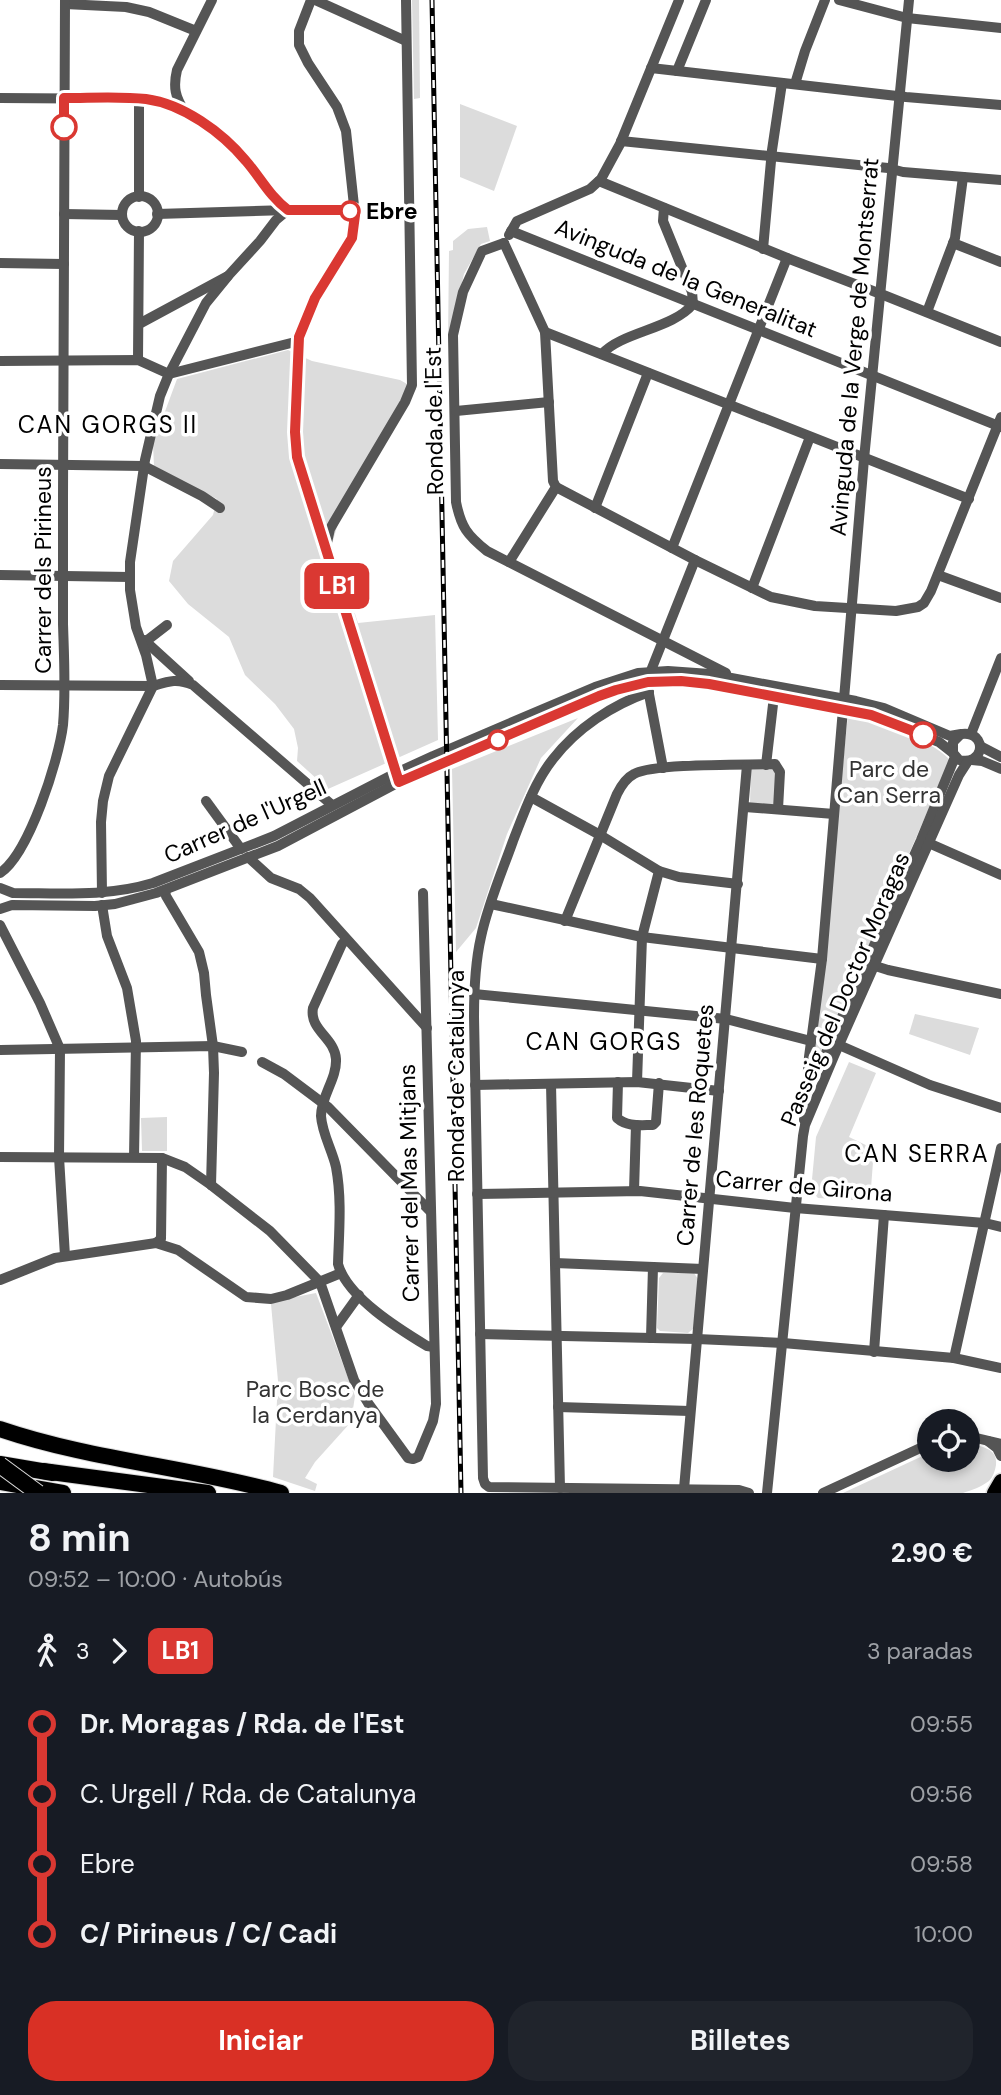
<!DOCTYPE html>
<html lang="es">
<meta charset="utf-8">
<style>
:root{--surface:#171b24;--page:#20242c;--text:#f1f3f6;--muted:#9ea1a6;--accent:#d93025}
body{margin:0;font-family:"DM Sans",sans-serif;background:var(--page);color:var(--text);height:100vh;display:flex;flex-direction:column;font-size:26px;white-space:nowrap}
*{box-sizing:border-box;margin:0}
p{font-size:23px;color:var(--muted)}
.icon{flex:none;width:38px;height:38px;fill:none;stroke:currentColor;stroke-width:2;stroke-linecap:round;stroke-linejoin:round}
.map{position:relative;height:1493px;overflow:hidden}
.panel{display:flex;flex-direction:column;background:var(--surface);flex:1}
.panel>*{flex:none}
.badge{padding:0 14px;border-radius:10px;font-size:24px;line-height:46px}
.buttons{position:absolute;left:917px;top:1409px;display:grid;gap:14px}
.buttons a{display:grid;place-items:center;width:63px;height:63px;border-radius:50%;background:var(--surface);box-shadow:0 4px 10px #0003;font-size:35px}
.map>.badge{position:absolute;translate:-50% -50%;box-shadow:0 0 0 4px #fff}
.legs{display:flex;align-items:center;gap:10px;height:77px;padding:0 28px;font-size:23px}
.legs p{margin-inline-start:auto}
.headline{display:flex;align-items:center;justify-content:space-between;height:119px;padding:0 28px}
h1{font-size:38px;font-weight:700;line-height:52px}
.cta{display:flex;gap:14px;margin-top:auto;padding:14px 28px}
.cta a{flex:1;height:80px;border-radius:28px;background:var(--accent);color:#fff;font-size:28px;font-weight:700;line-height:80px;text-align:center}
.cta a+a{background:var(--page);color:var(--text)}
ul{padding:0 28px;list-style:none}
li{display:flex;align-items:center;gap:24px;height:70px;font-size:26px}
li i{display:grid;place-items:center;width:10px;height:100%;margin:0 9px;background:currentColor}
li i::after{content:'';width:18px;height:18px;margin:-9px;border:5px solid;border-radius:50%;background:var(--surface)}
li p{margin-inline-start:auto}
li:first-child i{background:linear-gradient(#0000 50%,currentColor 0)}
li:last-child i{background:linear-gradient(currentColor 50%,#0000 0)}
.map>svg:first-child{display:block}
.green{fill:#dcdcdc}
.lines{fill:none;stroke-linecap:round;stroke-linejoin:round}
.major-casing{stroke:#dbdbdb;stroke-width:17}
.highway-casing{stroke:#dbdbdb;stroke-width:18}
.minor{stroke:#555;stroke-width:10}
.major{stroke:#000;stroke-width:14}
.highway{stroke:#000;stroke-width:16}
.rail-casing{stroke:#000;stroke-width:5}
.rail{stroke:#fff;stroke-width:2.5;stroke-dasharray:8;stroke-linecap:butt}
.highway-bridge-casing{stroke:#dbdbdb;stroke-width:18;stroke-linecap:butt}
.highway-bridge{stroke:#000;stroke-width:16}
.line-1-casing{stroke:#fff;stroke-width:16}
.line-1{stroke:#da3832;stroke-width:10}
.stop-1-dot{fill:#fff;stroke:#da3832;stroke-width:3.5}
.labels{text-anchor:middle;stroke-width:7;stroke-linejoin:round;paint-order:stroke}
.stop-label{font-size:23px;font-weight:bold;fill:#000;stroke:#fff;text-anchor:start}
.street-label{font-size:23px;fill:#000;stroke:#fff}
.park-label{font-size:23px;fill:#333;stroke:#fff}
.neighbourhood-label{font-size:24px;letter-spacing:2px;fill:#000;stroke:#fff}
</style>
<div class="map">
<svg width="1001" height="1493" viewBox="0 0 1001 1493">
<rect width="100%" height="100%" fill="#fff"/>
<g class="green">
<path d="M412 0H419L420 98 414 99Z"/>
<path d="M460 104 517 126 494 191 460 177Z"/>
<path d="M487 227 490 241 481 244 464 274 448 342 449 251 453 250V241L468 229Z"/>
<path d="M288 350 312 361 400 380 416 389 339 520 332 544 358 623 435 615 438 740 328 789 297 761 298 748 294 729 275 704 245 675 229 637 188 604 169 581 173 561 213 515 217 499 154 466 153 444 177 379Z"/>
<path d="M848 715C879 722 928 737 950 760L820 1057 815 1056 813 1049Z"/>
<path d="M578 718 541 758 507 834 476 928 456 952 452 769Z"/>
<path d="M770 768 774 770 776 774 774 806 750 803 751 769Z"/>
<path d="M915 1014 979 1028 970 1055 909 1034Z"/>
<path d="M849 1062 876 1073 849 1137 874 1149 870 1201 818 1198 811 1190 816 1137Z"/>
<path d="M167 1117V1151H142L141 1118Z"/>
<path d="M663 1273H694L698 1279 694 1328 688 1333 660 1331 657 1328 659 1278Z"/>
<path d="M293 1293 295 1297 316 1293 355 1396 351 1422 315 1462 305 1478 317 1484 315 1491 273 1477 278 1381 271 1304Z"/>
<path d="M968 1444C981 1446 998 1448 996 1465 995 1471 993 1477 989 1481 981 1487 972 1490 963 1493H843L929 1453V1460H968Z"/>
</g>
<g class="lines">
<g class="major-casing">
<path id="major" d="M994 1493 1001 1481"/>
</g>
<g class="highway-casing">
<g id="highway">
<path d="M0 1429C91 1460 189 1467 281 1493"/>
<path d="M0 1464 53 1473"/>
<path d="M43 1471 208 1493"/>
<path d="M0 1482 63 1493"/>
</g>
</g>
<g class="minor">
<path d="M311 0 299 31V45L308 63 337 107 346 131 355 215 353 238 315 298 299 337 295 432 297 457 398 778"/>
<path d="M315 0 406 41"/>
<path d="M839 0 907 18 1001 28"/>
<path d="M65 4 126 7 149 12 196 31"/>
<path d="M651 68 906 97 1001 105"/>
<path d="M677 71 706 0"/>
<path d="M795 84 805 51 825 0"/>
<path d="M0 98 145 99C184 108 219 130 246 160 260 177 270 197 288 210"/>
<path d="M139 99V197"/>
<path d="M185 112C175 97 173 87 177 70L212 0"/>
<path d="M621 141 888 168 903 172 1001 180"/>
<path d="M599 181 787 258 886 296 1001 342"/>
<circle cx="140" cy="214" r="18"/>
<path d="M64 214 122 215"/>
<path d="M157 214 288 210H354"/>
<path d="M511 231 1001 427"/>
<path d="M509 235 517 221 590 189 601 179 620 144 679 0"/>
<path d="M504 243 482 251 463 292 453 335 456 502C461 527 467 535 487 551L726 673"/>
<path d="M504 243 545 332 553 481 556 487 509 562"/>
<path d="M953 243 1001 262"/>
<path d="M763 249 772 150 782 83"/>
<path d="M0 263 64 264"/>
<path d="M927 312 955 238 963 177"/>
<path d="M139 324 228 276 260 241 276 220 288 210"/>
<path d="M545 332 969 499"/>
<path d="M602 354C621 332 673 329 693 304L692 292 663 221 664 208"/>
<path d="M138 360 139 231"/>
<path d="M0 361 138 360 169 374"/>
<path d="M169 374 299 341"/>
<path d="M456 411 549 402"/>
<path d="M0 464 144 466 202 496 220 508"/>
<path d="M556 487 695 560 771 597 815 606 896 611 918 607 924 603 931 591 1001 417"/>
<path d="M595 508 648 373"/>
<path d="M326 547 330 529 334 522 405 402 412 385 406 0"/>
<path d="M672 548 787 258"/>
<path d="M0 575 130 577"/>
<path d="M938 575 1001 598"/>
<path d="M752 588 810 437"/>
<path d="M144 640 189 681"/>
<path d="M145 642 167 625"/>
<path d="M0 685 153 686C169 681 177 678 193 685L332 805"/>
<path d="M649 692C612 705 577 728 553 759 534 783 524 813 513 841 502 872 488 904 481 937 475 963 474 990 474 1017L483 1478 485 1484 489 1487 739 1490 749 1493"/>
<path d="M844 699 864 459 909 0"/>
<path d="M971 734 1001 658"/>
<path d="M980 746 1001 757"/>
<path d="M972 760 982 761 1001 769"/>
<path d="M766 765 774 696"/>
<path d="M663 768 648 689V678L695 560"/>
<path d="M531 797 600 835 659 871 679 877 738 884"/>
<path d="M206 801 241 849"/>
<path d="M745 807 834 814"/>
<path d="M924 841 1001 875"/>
<path d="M248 857 271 878 299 889 310 898 427 1028"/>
<path d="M0 873C29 854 59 759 63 725 66 691 64 657 63 624 63 582 63 539 63 497 64 331 64 166 65 0"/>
<path d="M0 888 13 893C60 893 107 897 153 883L274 836 396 773 433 756 595 687 638 673 668 671 710 674 856 701 884 708 950 736C955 735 962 733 968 734 987 737 983 766 959 760L953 753V742L961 734"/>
<path d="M165 890 166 896 199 952 204 973 206 995 213 1046 214 1073 211 1185"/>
<path d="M102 893 101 822 103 801 109 776 153 686 146 655 136 627 130 590V562L145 460 160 396 169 374 206 303 228 276"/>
<path d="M491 904 642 937 822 959"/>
<path d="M102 905 107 936 127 988 136 1041 134 1157"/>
<path d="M0 909 12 905 95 906 115 904 156 893 278 846 399 782 460 756 599 696 640 683 668 681 708 684 871 715 939 742 953 753"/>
<path d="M565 921 617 794C621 786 626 778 634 774 653 763 748 765 775 764L780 772 778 809"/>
<path d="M0 925 40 1003 60 1049 59 1157 65 1256"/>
<path d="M346 940 342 944 313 1008C309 1030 335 1038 336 1059 337 1079 321 1096 321 1116 322 1133 332 1150 336 1167 342 1199 339 1232 338 1264 347 1297 399 1329 427 1346L434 1347"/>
<path d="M869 964 888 970 1001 994"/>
<path d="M474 994 726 1019 811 1041"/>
<path d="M839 1045 930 1085 1001 1108"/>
<path d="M0 1050 213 1046 242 1052"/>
<path d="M262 1062 284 1074 328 1107 430 1211"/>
<path d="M807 1078 815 1071 826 1053 921 840 955 757"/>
<path d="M618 1082 617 1118C627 1127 640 1125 653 1125L656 1122 659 1083"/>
<path d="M637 1082 642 937 659 871"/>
<path d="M551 1084 560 1488"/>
<path d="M475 1085 637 1082 719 1091"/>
<path d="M804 1120 809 1057 822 959 843 709"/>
<path d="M0 1157 162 1158 185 1167 211 1185 270 1231 320 1282 354 1380 368 1403 408 1458 413 1459 418 1457 433 1421 436 1404 423 893"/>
<path d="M634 1191 636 1125"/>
<path d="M477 1194 640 1191 795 1208 985 1223 1001 1227"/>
<path d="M156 1243 161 1239 162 1158"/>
<path d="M555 1263 703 1269"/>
<path d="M0 1280 55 1258 156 1243 178 1250 246 1297 271 1299 287 1295 341 1273"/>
<path d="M336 1327 359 1295"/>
<path d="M480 1334 697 1339 783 1343 954 1358 1001 1368"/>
<path d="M651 1338 653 1267"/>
<path d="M874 1352 884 1215"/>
<path d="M954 1358 1001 1148"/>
<path d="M558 1407 690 1411"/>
<path d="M968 1436 1001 1444"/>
<path d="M988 1441 997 1448 1001 1456"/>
<path d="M684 1489 747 765"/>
<path d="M767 1493 803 1136 805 1125 834 1056 959 775 968 761"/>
<path d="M823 1493 929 1444"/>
</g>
<use href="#major" class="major"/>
<use href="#highway" class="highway"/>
<g class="rail-casing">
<path id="rail" d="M432 0 461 1493"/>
</g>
<use href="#rail" class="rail"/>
<g class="highway-bridge-casing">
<path id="highway-bridge" d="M0 1465 38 1493"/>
</g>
<use href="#highway-bridge" class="highway-bridge"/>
</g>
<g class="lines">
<g class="line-1-casing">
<path id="line-1" d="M64 127V98C91 98 120 96 146 99 183 104 222 132 246 161 260 177 270 197 288 210H354L355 215 352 238 315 298 299 337 295 432 297 457 399 782 599 696 616 690 648 682 681 681 709 684 871 715 923 735"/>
</g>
<use href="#line-1" class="line-1"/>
</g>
<g class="stop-1-dot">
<circle cx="64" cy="127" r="12"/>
<circle cx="350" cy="211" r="9"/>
<circle cx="923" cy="735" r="12"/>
<circle cx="498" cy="740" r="9"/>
</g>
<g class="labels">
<g class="stop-label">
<text x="366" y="219">Ebre</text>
</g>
<g class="street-label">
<text transform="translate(686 278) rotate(22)" y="8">Avinguda de la Generalitat</text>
<text transform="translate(854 347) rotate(-85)" y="8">Avinguda de la Verge de Montserrat</text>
<text transform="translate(434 421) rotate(-91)" y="8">Ronda de l'Est</text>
<text transform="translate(43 570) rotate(-90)" y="8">Carrer dels Pirineus</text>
<text transform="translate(245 821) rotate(-24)" y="8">Carrer de l'Urgell</text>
<text transform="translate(845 989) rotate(-67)" y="8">Passeig del Doctor Moragas</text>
<text transform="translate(456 1076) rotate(-90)" y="8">Ronda de Catalunya</text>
<text transform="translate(695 1125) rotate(-85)" y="8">Carrer de les Roquetes</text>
<text transform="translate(409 1183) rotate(-91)" y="8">Carrer del Mas Mitjans</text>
<text transform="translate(804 1186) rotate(5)" y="8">Carrer de Girona</text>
</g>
<g class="park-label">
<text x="889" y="777">Parc de<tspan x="889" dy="26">Can Serra</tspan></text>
<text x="315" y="1397">Parc Bosc de<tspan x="315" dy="26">la Cerdanya</tspan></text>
</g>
<g class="neighbourhood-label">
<text x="108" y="433">CAN GORGS II</text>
<text x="604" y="1050">CAN GORGS</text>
<text x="917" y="1162">CAN SERRA</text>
</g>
</g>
</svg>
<div class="buttons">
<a><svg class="icon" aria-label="locate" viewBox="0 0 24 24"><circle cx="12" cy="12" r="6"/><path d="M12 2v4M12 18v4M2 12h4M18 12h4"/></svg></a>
</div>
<b class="badge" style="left:337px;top:586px;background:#da3832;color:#fff">LB1</b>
</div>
<section class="panel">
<div class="headline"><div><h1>8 min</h1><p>09:52 – 10:00 · Autobús</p></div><b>2.90 €</b></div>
<div class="legs"><svg class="icon" aria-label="walk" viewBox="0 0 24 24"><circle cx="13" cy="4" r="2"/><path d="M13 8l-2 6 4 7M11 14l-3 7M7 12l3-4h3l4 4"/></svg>3<svg class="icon" aria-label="forward" viewBox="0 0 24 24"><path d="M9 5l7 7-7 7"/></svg><b class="badge" style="background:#da3832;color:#fff">LB1</b><p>3 paradas</p></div>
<ul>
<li><i style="color:#da3832"></i><b>Dr. Moragas / Rda. de l'Est</b><p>09:55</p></li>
<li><i style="color:#da3832"></i><span>C. Urgell / Rda. de Catalunya</span><p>09:56</p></li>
<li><i style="color:#da3832"></i><span>Ebre</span><p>09:58</p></li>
<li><i style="color:#da3832"></i><b>C/ Pirineus / C/ Cadi</b><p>10:00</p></li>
</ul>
<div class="cta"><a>Iniciar</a><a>Billetes</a></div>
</section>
